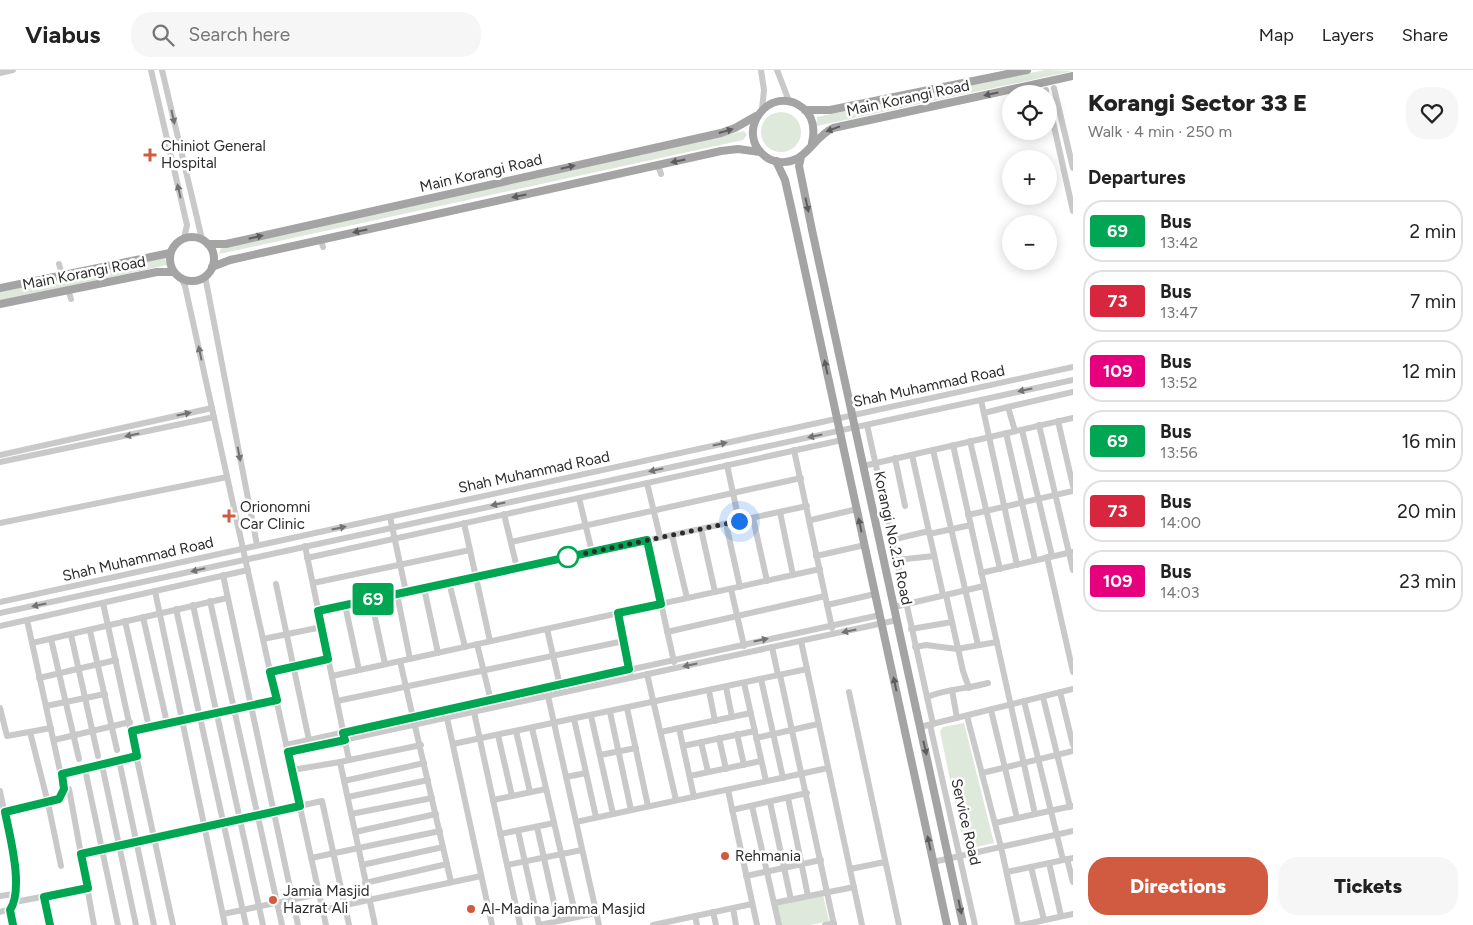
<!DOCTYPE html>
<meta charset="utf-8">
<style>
:root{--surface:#fff;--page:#f6f6f6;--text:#222;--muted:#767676;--line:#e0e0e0;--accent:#d15b40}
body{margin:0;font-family:Figtree,sans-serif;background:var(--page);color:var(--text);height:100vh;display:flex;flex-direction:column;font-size:19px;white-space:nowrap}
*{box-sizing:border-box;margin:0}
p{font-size:16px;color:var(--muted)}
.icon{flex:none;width:28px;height:28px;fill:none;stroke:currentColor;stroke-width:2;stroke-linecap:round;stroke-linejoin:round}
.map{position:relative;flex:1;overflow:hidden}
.details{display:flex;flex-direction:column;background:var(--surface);width:400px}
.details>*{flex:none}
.badge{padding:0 10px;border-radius:4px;font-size:18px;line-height:32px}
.tools{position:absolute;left:1002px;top:15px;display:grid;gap:10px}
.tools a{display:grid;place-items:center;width:55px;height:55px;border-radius:50%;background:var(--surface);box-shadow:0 2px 12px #0003;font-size:25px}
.you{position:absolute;width:25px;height:25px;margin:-12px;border:4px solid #fff;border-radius:50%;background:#1a73e8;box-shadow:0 0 0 8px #1a73e833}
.map>.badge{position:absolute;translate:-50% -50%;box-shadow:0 0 0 2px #fff}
h2{padding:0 15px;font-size:19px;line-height:45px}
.round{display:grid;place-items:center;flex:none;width:52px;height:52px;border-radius:20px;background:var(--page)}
.summary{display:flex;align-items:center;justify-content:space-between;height:85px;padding:0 15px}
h1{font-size:24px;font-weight:800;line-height:38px}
.cta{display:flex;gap:10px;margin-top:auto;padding:10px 15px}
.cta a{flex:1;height:58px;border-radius:20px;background:var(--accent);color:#fff;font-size:20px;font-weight:800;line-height:58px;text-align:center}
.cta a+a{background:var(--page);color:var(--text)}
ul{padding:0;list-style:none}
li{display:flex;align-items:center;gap:15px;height:62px;margin:0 10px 8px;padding:0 5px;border:2px solid var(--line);border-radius:20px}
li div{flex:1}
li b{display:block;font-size:19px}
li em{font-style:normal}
li .badge{min-width:55px;font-weight:700;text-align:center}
header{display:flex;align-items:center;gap:30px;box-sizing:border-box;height:70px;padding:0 25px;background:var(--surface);border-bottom:1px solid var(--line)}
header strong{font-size:24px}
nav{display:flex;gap:28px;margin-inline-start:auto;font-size:18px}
.search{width:350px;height:45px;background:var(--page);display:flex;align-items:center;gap:12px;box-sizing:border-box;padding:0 18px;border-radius:20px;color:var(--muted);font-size:19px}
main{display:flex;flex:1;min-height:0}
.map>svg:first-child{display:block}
.green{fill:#dee8db}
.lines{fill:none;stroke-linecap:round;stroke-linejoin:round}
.minor{stroke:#c9c9c9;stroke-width:6}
.major{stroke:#a4a4a4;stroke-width:8}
.oneway{fill:#5c5c5c}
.oneway2{fill:#737373}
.line-casing{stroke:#fff;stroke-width:11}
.line{stroke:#00a651;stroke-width:8}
.walk{stroke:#2c2c2c;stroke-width:5;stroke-dasharray:0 9}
.poi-dot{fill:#d15b40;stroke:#fff;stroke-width:2}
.stop-dot{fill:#fff;stroke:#00a651;stroke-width:2.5}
.labels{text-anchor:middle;stroke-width:5;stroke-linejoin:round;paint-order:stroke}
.street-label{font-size:15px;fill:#2c2c2c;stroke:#fff}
.poi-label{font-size:15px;fill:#2c2c2c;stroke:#fff;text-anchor:start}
</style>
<header>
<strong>Viabus</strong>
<div class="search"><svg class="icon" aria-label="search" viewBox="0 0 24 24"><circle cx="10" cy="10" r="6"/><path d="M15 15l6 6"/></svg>Search here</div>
<nav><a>Map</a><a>Layers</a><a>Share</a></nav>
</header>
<main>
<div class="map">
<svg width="1073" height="855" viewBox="0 0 1073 855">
<rect width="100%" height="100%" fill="#fff"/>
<g class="green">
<path d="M1045 0 1073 1 817 56V47Z"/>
<circle cx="781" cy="62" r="20"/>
<path d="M744 61 747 65 743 70 219 184 221 178Z"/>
<path d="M165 187 167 195 0 231V222Z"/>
<path d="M964 653 994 773 968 779 964 777 940 661 943 657Z"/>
<path d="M823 825 829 851 810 855H781L776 835Z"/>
</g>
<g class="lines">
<g class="minor">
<path d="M151 0 187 155 184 168"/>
<path d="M162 0 202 169"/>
<path d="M761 0 764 20 762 39"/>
<path d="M777 0 789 31"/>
<path d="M0 3 13 0"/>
<path d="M1054 18 1073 98"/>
<path d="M1046 20V24"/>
<path d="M1049 34 1073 141"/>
<path d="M658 95 661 104"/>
<path d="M321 170 323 177"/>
<path d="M59 194 62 204"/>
<path d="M205 206 257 475"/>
<path d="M181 208 185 216 326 855"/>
<path d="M68 219 71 229"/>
<path d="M981 330 1017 495"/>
<path d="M1008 337 1073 322"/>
<path d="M984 343 1008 337 1015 361"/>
<path d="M1058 351 1073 416"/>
<path d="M867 355 933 654"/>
<path d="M1039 355 1073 500"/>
<path d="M1022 360 1052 486"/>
<path d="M1006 363 1035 490"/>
<path d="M970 371 1000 499"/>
<path d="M953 375 1035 744"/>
<path d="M794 380 832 558"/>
<path d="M933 380 978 575"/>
<path d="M0 385 212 338"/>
<path d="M912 385 943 525"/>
<path d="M895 388 905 436"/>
<path d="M0 392 214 347"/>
<path d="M727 395 739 451"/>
<path d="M863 396 1073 348"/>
<path d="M647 413 660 467"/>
<path d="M579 428 592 482"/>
<path d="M780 442 793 505"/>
<path d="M504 444 517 498"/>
<path d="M968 445 1073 421"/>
<path d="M390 447 406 522"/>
<path d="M753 448 767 511"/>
<path d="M811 450 857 439"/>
<path d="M0 453 227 407"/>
<path d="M464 453 490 571"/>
<path d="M726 454 740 517"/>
<path d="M701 459 715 522"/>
<path d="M929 464 971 455"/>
<path d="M672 465 687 528"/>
<path d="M647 470 674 592"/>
<path d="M891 470 929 461"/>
<path d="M511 472 801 408"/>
<path d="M305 476 349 690"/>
<path d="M816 486 865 475"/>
<path d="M1047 487 1073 602"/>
<path d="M307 488 842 370"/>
<path d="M896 490 934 486"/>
<path d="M981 503 1072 482"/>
<path d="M223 505 298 855"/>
<path d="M449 512 465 577"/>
<path d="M313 513 470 480"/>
<path d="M276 514 309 670"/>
<path d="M424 518 438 583"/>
<path d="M731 519 744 576"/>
<path d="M155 521 225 855"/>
<path d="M397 524 410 589"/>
<path d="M946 525 963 601 969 618"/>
<path d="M371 529 385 594"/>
<path d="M210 531 282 855"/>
<path d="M0 532 1073 297"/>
<path d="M103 533 173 855"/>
<path d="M193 535 263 855"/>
<path d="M345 535 359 600"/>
<path d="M827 535 875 524"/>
<path d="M894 537 984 516"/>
<path d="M176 539 246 855"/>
<path d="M318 541 807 436"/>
<path d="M0 543 1073 310"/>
<path d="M618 543 630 603"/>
<path d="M143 547 167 653"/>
<path d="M125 551 149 657"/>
<path d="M0 556 248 500"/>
<path d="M547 559 560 616"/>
<path d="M911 559 952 552"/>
<path d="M90 561 117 680"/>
<path d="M667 562 825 526"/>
<path d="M71 565 98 686"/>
<path d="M51 569 79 689"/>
<path d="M263 569 322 557"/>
<path d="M801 571 862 855"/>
<path d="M32 573 227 528"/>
<path d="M477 574 491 631"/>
<path d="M772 577 778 605"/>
<path d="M915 577 926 575 957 579 997 572"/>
<path d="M400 591 451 812"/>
<path d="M271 602 328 589"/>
<path d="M647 604 676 730"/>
<path d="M780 605 834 855"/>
<path d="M332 606 820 499"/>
<path d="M39 608 116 590"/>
<path d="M761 609 783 708"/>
<path d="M744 613 766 711"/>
<path d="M726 617 732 647"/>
<path d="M952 620 957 648"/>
<path d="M709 621 715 651"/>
<path d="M849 622 899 855"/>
<path d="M1060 622 1073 675"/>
<path d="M548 626 599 855"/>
<path d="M927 627C946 619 967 619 988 613"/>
<path d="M1043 627 1070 737"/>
<path d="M337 631 624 571"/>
<path d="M1024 631 1063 790"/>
<path d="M46 636 105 624"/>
<path d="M0 638 7 666 51 658"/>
<path d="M627 638 648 736"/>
<path d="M991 640 1017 748"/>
<path d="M474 642 520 855"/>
<path d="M610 642 631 740"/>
<path d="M591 646 613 744"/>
<path d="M967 646 1001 777 1018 855"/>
<path d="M447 648 492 855"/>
<path d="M574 649 596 747"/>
<path d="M930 655 975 855"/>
<path d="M920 657 1073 619"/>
<path d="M532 658 576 847"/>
<path d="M132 661 277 630"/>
<path d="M516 661 530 722"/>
<path d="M30 662 48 733 61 796"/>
<path d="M661 662 679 658"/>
<path d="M737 664 744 695"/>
<path d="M498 665 512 726"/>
<path d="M719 668 726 699"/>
<path d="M756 668 818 654"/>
<path d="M54 670 130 652"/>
<path d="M701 672 708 702"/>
<path d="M453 674 807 599"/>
<path d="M286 675 880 545"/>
<path d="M683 676 755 661"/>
<path d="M288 682 897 550"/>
<path d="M600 685 636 678"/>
<path d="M119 690 154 855"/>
<path d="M102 695 136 855"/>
<path d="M85 699 118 855"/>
<path d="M292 700 340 692"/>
<path d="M982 703 1073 681"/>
<path d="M62 704 137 686"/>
<path d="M690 706 761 691"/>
<path d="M566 707 586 703"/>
<path d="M344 711 424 693"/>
<path d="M64 719H69L94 855"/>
<path d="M728 720 757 855"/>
<path d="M0 721 14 789 15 832"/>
<path d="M348 727 428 710"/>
<path d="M694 727 679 658 751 643"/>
<path d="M788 728 808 826"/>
<path d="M493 730 546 719"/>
<path d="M770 732 791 830"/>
<path d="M752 736 774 833"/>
<path d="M732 740 807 723"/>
<path d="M0 743 59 729 64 719 27 550"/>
<path d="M351 744 432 728"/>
<path d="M576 752 828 698"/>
<path d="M995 753 1072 736"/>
<path d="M537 757 558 851"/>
<path d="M518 761 539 855"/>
<path d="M355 762 436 744"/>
<path d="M500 764 554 753"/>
<path d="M81 784 322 731 349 855"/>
<path d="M311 788 440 761"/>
<path d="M1067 789 1073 812"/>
<path d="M933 792 1073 761"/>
<path d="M1049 793 1061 846"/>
<path d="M362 795 443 777"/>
<path d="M507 795 582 780"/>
<path d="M1031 797 1044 850"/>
<path d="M850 799 885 792"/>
<path d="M1007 802 1073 788"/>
<path d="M746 806 821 790"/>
<path d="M365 813 447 794"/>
<path d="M0 826 15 824"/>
<path d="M44 827 50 855"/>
<path d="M733 838 736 855"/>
<path d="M10 839 13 855"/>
<path d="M322 840 481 806"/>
<path d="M0 842 10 839 15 832 88 818"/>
<path d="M713 842 716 855"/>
<path d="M223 844 319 824"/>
<path d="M695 846 697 855"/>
<path d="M375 855 340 692 421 675"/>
<path d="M540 855 596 843"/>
<path d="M653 855 752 834"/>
<path d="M779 855 774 833 854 817"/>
<path d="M825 855 834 853"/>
<path d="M1022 855 1073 844"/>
</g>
<g class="major">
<path d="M805 40H830L1027 0"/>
<path d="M812 73C815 60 814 47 803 38 771 12 732 62 766 87 773 92 783 93 791 91 807 87 816 66 833 58L1073 6"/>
<path d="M801 87 799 96 812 160 963 855"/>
<path d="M776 91 785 110 792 141 947 855"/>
<circle cx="192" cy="189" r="22"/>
<path d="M208 174H226L721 63 735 58 756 46"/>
<path d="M212 197 230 190 721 81 738 79 760 82"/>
<path d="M0 218 170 183"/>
<path d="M0 234 157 202H173"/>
</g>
</g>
<defs><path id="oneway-solid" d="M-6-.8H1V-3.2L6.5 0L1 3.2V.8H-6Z" transform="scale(1.25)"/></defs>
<g class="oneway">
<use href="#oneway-solid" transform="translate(991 24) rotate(168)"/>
<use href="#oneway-solid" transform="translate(833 59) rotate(160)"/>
<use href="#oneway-solid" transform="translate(726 61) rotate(-16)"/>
<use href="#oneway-solid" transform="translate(678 91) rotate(168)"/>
<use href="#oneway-solid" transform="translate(568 97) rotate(-13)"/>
<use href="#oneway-solid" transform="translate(519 126) rotate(168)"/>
<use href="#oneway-solid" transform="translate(807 135) rotate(78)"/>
<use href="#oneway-solid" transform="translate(360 161) rotate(168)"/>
<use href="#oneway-solid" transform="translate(256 167) rotate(-13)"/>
<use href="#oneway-solid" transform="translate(826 297) rotate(-102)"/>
<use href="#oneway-solid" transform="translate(860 455) rotate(-102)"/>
<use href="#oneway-solid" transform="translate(895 614) rotate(-102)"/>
<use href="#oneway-solid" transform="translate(925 678) rotate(77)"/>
<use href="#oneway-solid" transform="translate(929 773) rotate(-102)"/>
<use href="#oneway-solid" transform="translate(960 837) rotate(78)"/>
</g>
<g class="oneway2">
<use href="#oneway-solid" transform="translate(173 47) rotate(77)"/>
<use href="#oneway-solid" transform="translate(179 121) rotate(-103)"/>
<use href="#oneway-solid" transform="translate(200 283) rotate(-102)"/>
<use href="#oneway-solid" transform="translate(1025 320) rotate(168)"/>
<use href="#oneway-solid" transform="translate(184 344) rotate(-12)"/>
<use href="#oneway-solid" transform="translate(132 365) rotate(168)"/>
<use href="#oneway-solid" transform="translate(815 366) rotate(168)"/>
<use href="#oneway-solid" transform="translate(720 374) rotate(-12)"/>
<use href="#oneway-solid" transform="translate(239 384) rotate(79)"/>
<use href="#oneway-solid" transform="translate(656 400) rotate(168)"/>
<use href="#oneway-solid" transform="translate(498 434) rotate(168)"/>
<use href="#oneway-solid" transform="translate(339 458) rotate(-12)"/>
<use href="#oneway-solid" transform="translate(198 500) rotate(167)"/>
<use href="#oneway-solid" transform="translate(39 535) rotate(168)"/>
<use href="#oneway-solid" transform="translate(849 561) rotate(168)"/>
<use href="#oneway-solid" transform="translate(761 570) rotate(-12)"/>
<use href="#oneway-solid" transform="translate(690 595) rotate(168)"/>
</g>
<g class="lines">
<g class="line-casing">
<path id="line" d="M13 855 10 840C24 819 10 767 5 742L59 729 64 719 62 704 137 686 132 661 277 630 270 602 328 589 318 541 647 470 661 534 618 543 629 599 343 663 345 670 288 682 300 736 81 784 88 818 44 827 50 855"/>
</g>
<use href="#line" class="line"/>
<path class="walk" d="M568 487 739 451"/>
</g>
<g class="poi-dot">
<path d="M147.5 77.5h5v5h5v5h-5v5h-5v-5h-5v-5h5z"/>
<path d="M226.5 438.5h5v5h5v5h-5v5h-5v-5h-5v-5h5z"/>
<circle cx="725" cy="786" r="5"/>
<circle cx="273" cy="830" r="5"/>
<circle cx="471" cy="839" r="5"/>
</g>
<circle class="stop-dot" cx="568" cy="487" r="10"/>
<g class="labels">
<g class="street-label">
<text transform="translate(908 28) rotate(-12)" y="5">Main Korangi Road</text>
<text transform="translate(481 103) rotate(-13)" y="5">Main Korangi Road</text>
<text transform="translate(84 203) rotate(-11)" y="5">Main Korangi Road</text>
<text transform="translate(929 316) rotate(-12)" y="5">Shah Muhammad Road</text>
<text transform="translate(534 402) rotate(-12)" y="5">Shah Muhammad Road</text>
<text transform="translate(893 468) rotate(78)" y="5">Korangi No.2.5 Road</text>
<text transform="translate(138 489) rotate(-13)" y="5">Shah Muhammad Road</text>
<text transform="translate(966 752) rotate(77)" y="5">Service Road</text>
</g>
<g class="poi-label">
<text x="161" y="81">Chiniot General<tspan x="161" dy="17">Hospital</tspan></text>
<text x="240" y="442">Orionomni<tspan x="240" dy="17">Car Clinic</tspan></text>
<text x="735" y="791">Rehmania</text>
<text x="283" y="826">Jamia Masjid<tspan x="283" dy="17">Hazrat Ali</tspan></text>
<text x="481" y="844">Al-Madina jamma Masjid</text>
</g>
</g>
</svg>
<div class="tools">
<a><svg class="icon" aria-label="locate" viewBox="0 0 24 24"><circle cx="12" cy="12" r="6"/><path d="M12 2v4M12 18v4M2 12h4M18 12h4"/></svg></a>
<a>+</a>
<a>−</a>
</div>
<div class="you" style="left:739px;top:451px"></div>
<b class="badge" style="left:373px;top:529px;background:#00a651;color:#fff">69</b>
</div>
<section class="details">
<div class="summary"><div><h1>Korangi Sector 33 E</h1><p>Walk · 4 min · 250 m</p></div><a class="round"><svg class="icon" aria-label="heart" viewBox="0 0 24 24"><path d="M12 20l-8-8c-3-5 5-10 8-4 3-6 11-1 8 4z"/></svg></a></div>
<h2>Departures</h2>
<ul>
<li><span class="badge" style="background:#00a651;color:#fff">69</span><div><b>Bus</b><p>13:42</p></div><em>2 min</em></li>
<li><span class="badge" style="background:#d7263d;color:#fff">73</span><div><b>Bus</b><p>13:47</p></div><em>7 min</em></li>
<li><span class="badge" style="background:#e6007e;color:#fff">109</span><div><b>Bus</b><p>13:52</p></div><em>12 min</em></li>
<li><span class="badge" style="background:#00a651;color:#fff">69</span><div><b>Bus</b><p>13:56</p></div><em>16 min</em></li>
<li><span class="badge" style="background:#d7263d;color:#fff">73</span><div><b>Bus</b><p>14:00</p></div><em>20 min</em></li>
<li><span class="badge" style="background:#e6007e;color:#fff">109</span><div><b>Bus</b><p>14:03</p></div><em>23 min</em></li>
</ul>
<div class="cta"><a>Directions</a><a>Tickets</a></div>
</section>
</main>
